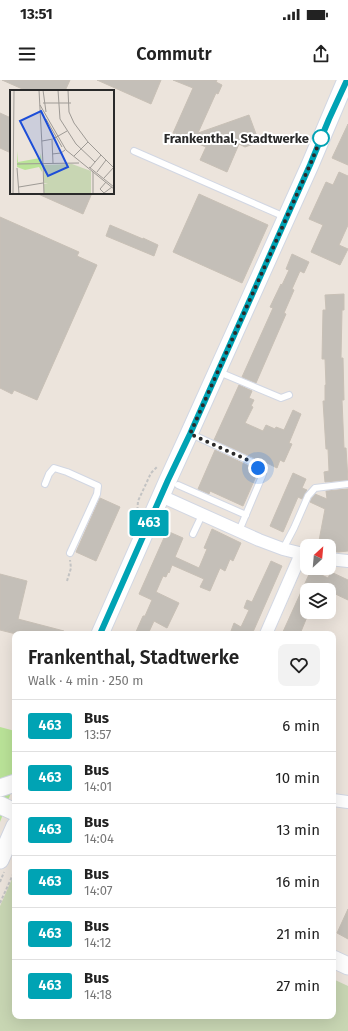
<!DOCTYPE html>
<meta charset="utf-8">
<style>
:root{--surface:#fff;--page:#f2f2f2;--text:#222;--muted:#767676;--line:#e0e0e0}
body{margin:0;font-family:"Fira Sans",sans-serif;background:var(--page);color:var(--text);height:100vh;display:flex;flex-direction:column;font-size:15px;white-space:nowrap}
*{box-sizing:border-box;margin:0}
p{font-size:13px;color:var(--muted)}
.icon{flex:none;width:22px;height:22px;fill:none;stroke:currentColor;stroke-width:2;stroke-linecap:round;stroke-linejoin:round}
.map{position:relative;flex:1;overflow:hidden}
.details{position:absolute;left:12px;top:551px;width:324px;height:388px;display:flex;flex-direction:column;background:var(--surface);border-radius:8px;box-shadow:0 4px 16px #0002}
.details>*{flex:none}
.badge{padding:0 8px;border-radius:3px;font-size:14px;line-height:26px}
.needle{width:26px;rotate:26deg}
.tools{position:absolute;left:300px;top:459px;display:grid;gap:8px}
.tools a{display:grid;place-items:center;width:36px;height:36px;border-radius:8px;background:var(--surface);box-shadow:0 4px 16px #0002;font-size:20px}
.you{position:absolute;width:20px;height:20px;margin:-10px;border:3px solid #fff;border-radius:50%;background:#1a73e8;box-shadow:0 0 0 6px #1a73e833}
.map>.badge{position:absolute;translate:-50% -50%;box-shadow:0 0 0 2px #fff}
.round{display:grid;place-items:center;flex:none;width:42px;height:42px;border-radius:8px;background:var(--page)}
.overview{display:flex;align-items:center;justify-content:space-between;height:68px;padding:0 16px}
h1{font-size:19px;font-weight:600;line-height:30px}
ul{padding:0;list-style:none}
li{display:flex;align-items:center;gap:12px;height:52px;padding:0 16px;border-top:1px solid var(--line)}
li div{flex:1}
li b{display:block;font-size:15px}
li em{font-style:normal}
li .badge{min-width:44px;font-weight:700;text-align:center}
.status{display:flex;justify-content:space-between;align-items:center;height:28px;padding:0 20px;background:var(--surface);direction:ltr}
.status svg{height:11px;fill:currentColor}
header{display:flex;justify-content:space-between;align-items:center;height:52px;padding:0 16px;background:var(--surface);font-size:18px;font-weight:600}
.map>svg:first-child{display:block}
.green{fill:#bae398}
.cemetery{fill:#c8d6b3}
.building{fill:#c4bfb8;stroke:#c8c0b6}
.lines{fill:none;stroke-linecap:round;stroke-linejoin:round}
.lane-casing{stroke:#d2d7e3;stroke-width:8}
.street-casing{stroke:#d2d7e3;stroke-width:14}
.secondary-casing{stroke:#d2d7e3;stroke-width:19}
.path{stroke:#c3c3c3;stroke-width:2;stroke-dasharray:3 2;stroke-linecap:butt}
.lane{stroke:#fff;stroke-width:6}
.street{stroke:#fff;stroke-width:12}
.secondary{stroke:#fff;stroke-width:17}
.line-casing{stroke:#fff;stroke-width:9}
.line{stroke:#00a3b4;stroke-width:6}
.walk{stroke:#2a2a2a;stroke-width:4;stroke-dasharray:0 7.2}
.stop-dot{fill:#fff;stroke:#00a3b4;stroke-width:2}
.labels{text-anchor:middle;stroke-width:4;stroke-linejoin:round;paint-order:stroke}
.stop-label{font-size:13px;font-weight:bold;fill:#2a2a2a;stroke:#fff;text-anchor:end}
.inset-road{fill:none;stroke:#9e9a95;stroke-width:1}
.view{fill:#1d4ed8;fill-opacity:0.15;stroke:#1d4ed8;stroke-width:2}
.inset-edge{fill:none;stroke:#2a2a2a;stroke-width:2}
</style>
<div class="status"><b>13:51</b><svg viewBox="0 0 49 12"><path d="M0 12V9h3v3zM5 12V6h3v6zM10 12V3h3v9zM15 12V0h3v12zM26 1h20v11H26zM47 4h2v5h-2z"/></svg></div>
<header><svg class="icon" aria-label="menu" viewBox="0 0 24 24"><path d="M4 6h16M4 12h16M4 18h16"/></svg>Commutr<svg class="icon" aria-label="share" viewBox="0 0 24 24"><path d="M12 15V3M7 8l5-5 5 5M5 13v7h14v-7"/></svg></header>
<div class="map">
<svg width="348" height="951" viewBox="0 0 348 951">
<rect width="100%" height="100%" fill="#ece4dc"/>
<path class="green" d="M0 647 15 651V702L0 742Z"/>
<path class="cemetery" d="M15 792V936H333V899L348 906V951H0V826Z"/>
<g class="building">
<path d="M2 0H70L65 11H27Z"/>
<path d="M97 0H161L151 24Z"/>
<path d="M173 0H217L216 2 222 5 218 14 216 13 198 53 249 35 259 62 245 67 239 64 227 92 200 80 206 67 173 53 193 8Z"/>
<path d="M0 33 11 38V73L0 68Z"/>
<path d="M348 44V85L332 78Z"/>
<path d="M339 92 348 96V145L339 165 348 169 340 185 311 172 323 145 309 139 326 102 333 105Z"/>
<path d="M36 113H92L83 134Z"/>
<path d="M199 114 268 145 242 203 173 172Z"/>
<path d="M0 137 79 172 77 176 97 185 37 320 14 310 12 314 0 308Z"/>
<path d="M110 145 143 159V158L158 165 154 176 106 156Z"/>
<path d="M292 174 309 182 304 193 300 191 292 209 294 210 284 233 286 234 256 303 242 297 273 228 270 227 281 204 282 205 289 190 286 189Z"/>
<path d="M344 214V230H342L341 278H343L344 320H342L344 368H346L348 400 325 402 324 392 329 391 328 369H326L323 321H325V305H326L325 279H322L323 230H326L325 215Z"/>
<path d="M239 305 252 311 249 318 254 320 251 326 253 327 245 343 263 351 266 345 275 349 276 347 284 350 293 330 301 334 289 363 292 364 284 382 280 380 277 388 263 381 261 385 254 378 214 360Z"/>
<path d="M215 370 249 386 257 394 243 426 210 411 209 414 198 409Z"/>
<path d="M293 393 306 399 302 408 307 410 302 419 298 417 283 452 270 446Z"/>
<path d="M348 409V471L338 472 329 471V466H318L325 429 310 422 312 418 315 414 327 419 326 411Z"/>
<path d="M100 418 120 427 96 481 76 472Z"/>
<path d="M212 449 241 463 233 481 230 479 225 491 220 488 210 511 200 507 204 499 172 485 169 493 168 492 166 497 163 496 156 512 179 523 167 548 154 541 148 554H135L143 536H145L152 520 139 514 167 451 183 458 175 477 199 488 207 469 204 468Z"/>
<path d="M271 481 282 486 253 552 258 554H238L231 551 234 543 241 547 249 530 244 528 247 520 252 522Z"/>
<path d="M311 490 328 498 331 492 348 500V520L329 511V510H307V532H309L300 554H282Z"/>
<path d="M0 494 27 501 18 539 64 551 63 554H16L0 550Z"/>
<path d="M348 829V859L337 853Z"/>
</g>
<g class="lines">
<g class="lane-casing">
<g id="lane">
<path d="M134 71 285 137"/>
<path d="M219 292 281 318 289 315"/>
<path d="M191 354 252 382 263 394 239 451"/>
<path d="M45 404 49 394 54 388 67 392 98 406 97 414 70 473"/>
<path d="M178 405 246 435"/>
<path d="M193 454 202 435"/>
<path d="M283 469 294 448 308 416 315 408 348 404"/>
</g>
</g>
<g class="street-casing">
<g id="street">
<path d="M161 416 259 460 283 469 307 475"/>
<path d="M329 479 348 481"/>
<path d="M266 554 301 474"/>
<path d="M333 720 348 722"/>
</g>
</g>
<g class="secondary-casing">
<g id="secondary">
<path d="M100 554 168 400 189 354 310 85 346 0"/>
<path d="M0 708 15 703"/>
<path d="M0 725 15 732"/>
<path d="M0 780 15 746"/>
<path d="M333 879 348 886"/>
</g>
</g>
<g class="path">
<path d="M137 435 138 421 151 393 158 386"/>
<path d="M67 501 71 488 70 480"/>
<path d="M0 802 4 792"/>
<path d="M0 823 15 790"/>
</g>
<use href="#lane" class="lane"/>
<use href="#street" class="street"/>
<use href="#secondary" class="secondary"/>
</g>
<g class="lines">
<g class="line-casing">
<path id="line" d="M100 554 168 400 190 354 310 85 329 39 347 0"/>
</g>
<use href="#line" class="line"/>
<path class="walk" d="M258 388 252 382 190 354 310 85 321 58"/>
</g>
<circle class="stop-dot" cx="321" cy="58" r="8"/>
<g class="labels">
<g class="stop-label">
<text x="309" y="63">Frankenthal, Stadtwerke</text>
</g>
</g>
<g transform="translate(10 10)">
<rect width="104" height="104" fill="#ece4dc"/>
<path d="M7 61 8 72 30 68 31 63 32 82 29 77 15 80 7 77Z" fill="#bae398"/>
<path d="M62 74 81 81V104H34V94H38L34 93V75Z" fill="#c8d6b3"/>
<path class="inset-road" d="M29 0 33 74M33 0 36 22M48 0 50 29 66 54 85 72M58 0 59 22 64 33 78 52 104 78M33 13H61M30 15 56 60 104 99M36 29 52 57M42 50 43 73M32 51 43 49 57 41M42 64 51 63 55 60M64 66 78 52M7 74 69 73M33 74 34 104M79 77 104 97M7 78 9 104M80 78 91 65M87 82 96 70M94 88 104 77M96 92 90 99 94 103 102 97M9 97 33 93M3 104 4 0M83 104V82"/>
<path class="view" d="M31 21 58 77 38 86 10 31Z"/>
<rect width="104" height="104" class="inset-edge"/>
</g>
</svg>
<div class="tools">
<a><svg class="needle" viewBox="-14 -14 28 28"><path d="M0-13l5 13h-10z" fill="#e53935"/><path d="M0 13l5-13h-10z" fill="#767676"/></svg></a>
<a><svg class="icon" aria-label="layers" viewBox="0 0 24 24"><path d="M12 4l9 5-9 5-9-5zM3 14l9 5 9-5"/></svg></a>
</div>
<div class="you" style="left:258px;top:388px"></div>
<b class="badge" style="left:149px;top:443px;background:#00a3b4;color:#fff">463</b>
<section class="details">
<div class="overview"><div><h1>Frankenthal, Stadtwerke</h1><p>Walk · 4 min · 250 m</p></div><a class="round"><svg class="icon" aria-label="heart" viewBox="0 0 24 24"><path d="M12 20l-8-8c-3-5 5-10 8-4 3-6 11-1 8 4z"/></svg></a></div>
<ul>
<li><span class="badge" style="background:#00a3b4;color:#fff">463</span><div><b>Bus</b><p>13:57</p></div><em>6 min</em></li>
<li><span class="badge" style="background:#00a3b4;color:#fff">463</span><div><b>Bus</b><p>14:01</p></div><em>10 min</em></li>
<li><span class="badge" style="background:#00a3b4;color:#fff">463</span><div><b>Bus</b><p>14:04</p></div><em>13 min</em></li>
<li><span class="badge" style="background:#00a3b4;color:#fff">463</span><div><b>Bus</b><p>14:07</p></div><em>16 min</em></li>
<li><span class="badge" style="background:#00a3b4;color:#fff">463</span><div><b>Bus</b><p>14:12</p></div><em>21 min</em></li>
<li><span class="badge" style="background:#00a3b4;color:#fff">463</span><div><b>Bus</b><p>14:18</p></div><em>27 min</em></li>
</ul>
</section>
</div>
